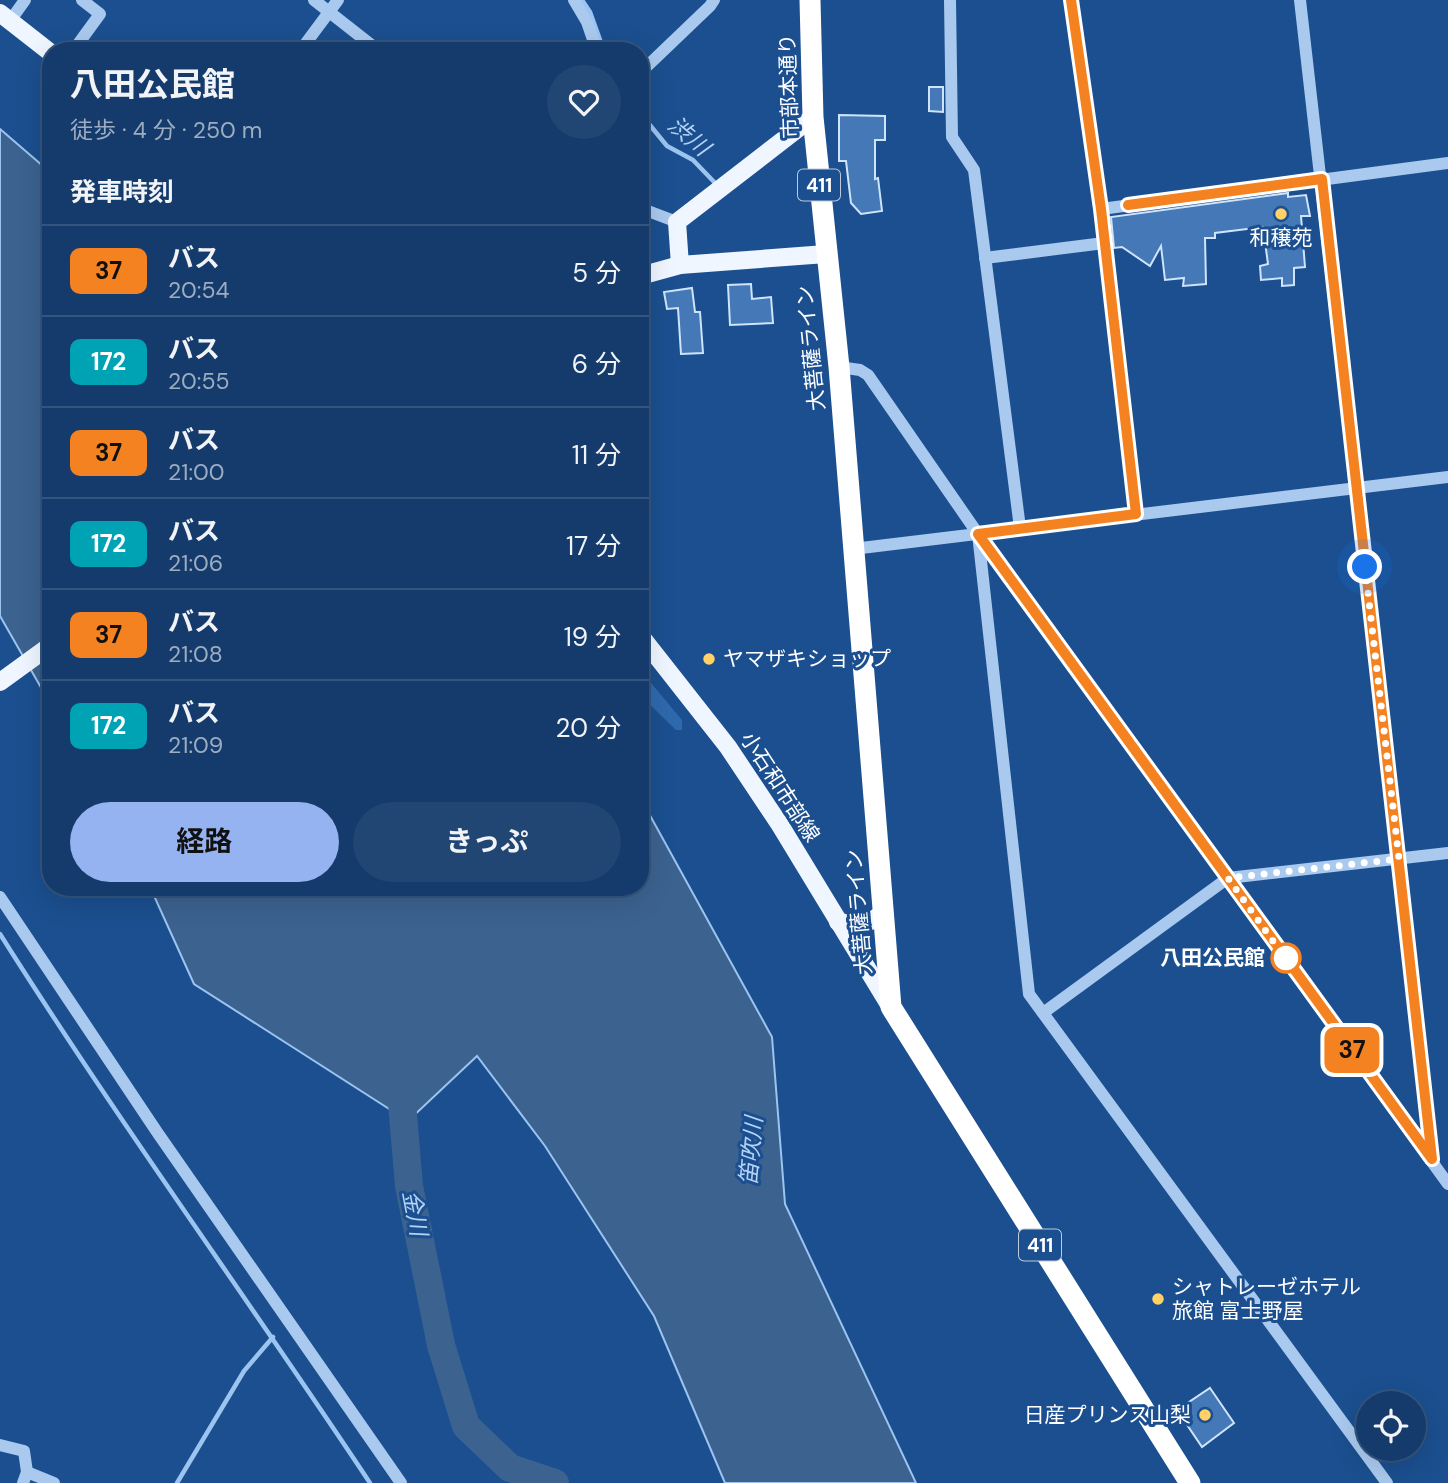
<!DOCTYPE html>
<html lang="ja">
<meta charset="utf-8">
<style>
:root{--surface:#143b6b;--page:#214673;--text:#f1f3f6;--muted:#9dadc1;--line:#33557e;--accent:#95b2f1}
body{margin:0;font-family:"DM Sans","Noto Sans JP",sans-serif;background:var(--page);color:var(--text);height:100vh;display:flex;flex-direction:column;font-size:26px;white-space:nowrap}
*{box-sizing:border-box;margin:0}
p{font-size:23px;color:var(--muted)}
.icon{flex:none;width:38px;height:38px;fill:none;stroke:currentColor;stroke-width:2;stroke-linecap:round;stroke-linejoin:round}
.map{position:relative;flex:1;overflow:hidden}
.panel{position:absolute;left:42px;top:42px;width:607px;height:854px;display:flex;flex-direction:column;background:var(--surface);border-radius:28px;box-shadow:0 7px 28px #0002,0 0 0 2px var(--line)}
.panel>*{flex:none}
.badge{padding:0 14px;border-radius:10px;font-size:24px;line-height:46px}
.fabs{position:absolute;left:1356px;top:1391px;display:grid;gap:14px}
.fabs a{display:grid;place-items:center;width:70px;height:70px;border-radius:50%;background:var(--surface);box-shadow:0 7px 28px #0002,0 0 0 2px var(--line);font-size:35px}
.you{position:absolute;width:35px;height:35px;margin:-18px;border:5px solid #fff;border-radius:50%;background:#1a73e8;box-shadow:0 0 0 10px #1a73e833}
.map>.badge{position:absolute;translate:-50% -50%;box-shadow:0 0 0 4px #fff}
h2{padding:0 28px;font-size:26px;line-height:63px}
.round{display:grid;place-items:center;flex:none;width:74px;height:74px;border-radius:37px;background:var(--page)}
.headline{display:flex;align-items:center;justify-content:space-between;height:119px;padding:0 28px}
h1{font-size:33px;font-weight:700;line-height:52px}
.action{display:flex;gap:14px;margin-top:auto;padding:14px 28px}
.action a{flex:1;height:80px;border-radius:42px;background:var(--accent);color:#111;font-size:28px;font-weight:700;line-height:80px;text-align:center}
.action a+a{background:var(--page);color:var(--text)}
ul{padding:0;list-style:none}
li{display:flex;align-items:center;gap:21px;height:91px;padding:0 28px;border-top:2px solid var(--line)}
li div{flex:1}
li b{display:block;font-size:26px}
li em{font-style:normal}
li .badge{min-width:77px;font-weight:700;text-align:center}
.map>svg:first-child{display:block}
.green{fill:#2e69ad}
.water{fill:#3c6290;stroke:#9cc4f0;stroke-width:2}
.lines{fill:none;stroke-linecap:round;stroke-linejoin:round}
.stream{stroke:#9cc4f0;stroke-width:4.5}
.river{stroke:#3c6290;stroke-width:28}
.building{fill:#4478b7;stroke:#cfe3fa;stroke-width:2}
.minor{stroke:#a9c9ee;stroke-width:12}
.major{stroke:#f0f6ff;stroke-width:18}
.highway{stroke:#fff;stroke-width:21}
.line-casing{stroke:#fff;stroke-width:16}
.line{stroke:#f58220;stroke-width:10}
.walk{stroke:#fff;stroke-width:7;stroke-dasharray:0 12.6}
.poi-dot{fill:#ffd166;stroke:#1b4f8f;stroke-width:2.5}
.stop-dot{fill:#fff;stroke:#f58220;stroke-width:3.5}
.labels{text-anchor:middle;stroke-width:6;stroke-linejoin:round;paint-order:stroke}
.shield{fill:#1b4f8f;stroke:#bbcadd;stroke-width:2}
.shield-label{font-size:19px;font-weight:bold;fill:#fff}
.street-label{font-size:21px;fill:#fff;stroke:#1b4f8f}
.poi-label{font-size:21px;fill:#fff;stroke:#1b4f8f;text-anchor:start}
.stop-label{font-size:21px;font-weight:bold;fill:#fff;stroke:#1b4f8f;text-anchor:end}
.water-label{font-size:23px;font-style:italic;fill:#b5d3f5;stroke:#1b4f8f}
</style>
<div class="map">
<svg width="1448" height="1483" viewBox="0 0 1448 1483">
<rect width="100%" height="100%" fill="#1b4f8f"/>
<path class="green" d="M641 671 682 720V730H676L641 696Z"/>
<g class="water">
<path d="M0 129 51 173V705L0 616Z"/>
<path d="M641 799 772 1037 785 1204 916 1483H725L654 1316 545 1146 477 1056 408 1121 194 984 150 887H640Z"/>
</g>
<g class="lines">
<g class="stream">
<path d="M582 0 590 12 604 51"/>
<path d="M640 113 667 146 693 160 716 184"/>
<path d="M0 934C118 1121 248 1299 370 1483"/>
<path d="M177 1483 244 1371 273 1337"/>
</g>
<path class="river" d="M400 1079 409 1186 441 1345 466 1426 510 1468 555 1483"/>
</g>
<g class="building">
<path d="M929 87H943V112L929 111Z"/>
<path d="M839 115 885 116V140H875V179L878 178 882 211 861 214 851 203 846 161H839Z"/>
<path d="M1288 193V197L1306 195 1310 216H1301L1305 267 1294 268V285L1282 286V278L1261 280 1260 266 1268 264 1263 227 1215 233V238H1205L1206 284 1183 286 1184 278 1165 280 1161 246 1150 266 1122 247 1114 248 1111 217Z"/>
<path d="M751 284 752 299 771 297 773 323 730 325 728 285Z"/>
<path d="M692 288 695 312H700L703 353 681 354 678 308 667 309 664 292Z"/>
<path d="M1210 1388 1234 1423 1202 1447 1177 1410Z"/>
</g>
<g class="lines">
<g class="minor">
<path d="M314 0 379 51"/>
<path d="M574 0 587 22 597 51"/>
<path d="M950 0 952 137 974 170 1020 528"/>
<path d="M1071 0 1101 209 1136 514"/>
<path d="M1300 0 1432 1159"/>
<path d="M10 21 25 0"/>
<path d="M73 51 100 14 82 0"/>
<path d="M300 51 338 0"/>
<path d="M640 73 710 6 714 0"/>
<path d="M640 208 677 222"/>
<path d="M1101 209 1448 163"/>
<path d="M985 258 1104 243"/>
<path d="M839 367 860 370 868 375 978 534 1448 1184"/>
<path d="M978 534 1029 994 1387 1483"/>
<path d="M853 549 1448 477"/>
<path d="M0 897 157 1132 401 1483"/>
<path d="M1043 1013 1228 878 1448 853"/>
<path d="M0 1445 24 1451 27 1472 23 1483"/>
<path d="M27 1472 54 1483"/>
</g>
<g class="major">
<path d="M0 13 51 53"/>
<path d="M680 265 677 222 813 117"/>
<path d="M640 276 680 265 826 254"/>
<path d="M640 635 728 747 780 825 890 1006"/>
<path d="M0 682 51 645"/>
<path d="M838 922C856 925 871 926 884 911"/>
</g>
<path class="highway" d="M810 0 813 117 839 367 891 1007 1190 1483"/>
</g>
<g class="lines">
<g class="line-casing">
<path id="line" d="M1071 0 1101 209 1136 514 978 534 1432 1159 1322 179 1128 205"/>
</g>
<use href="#line" class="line"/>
<path class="walk" d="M1286 958 1290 965 1228 878 1399 859 1365 567"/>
</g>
<g class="poi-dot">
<circle cx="1281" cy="214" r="7"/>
<circle cx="709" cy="659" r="7"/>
<circle cx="1158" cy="1299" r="7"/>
<circle cx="1205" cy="1415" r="7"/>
</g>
<circle class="stop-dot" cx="1286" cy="958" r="14"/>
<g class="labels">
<g class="shield">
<rect x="798" y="169.5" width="42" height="31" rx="5"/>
<rect x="1019" y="1229.5" width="42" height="31" rx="5"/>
</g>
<g class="shield-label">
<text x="819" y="192">411</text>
<text x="1040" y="1252">411</text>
</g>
<g class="street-label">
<text transform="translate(789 86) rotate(-92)" y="7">市部本通り</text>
<text transform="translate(811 348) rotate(-96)" y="7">大菩薩ライン</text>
<text transform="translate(780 787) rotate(57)" y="7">小石和市部線</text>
<text transform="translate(859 912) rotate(-95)" y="7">大菩薩ライン</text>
</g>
<g class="poi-label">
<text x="1281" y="245" text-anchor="middle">和穣苑</text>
<text x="723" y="666">ヤマザキショップ</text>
<text x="1172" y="1294">シャトレーゼホテル<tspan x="1172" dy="24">旅館 富士野屋</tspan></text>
<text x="1191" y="1422" text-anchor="end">日産プリンス山梨</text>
</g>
<g class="stop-label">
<text x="1265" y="965">八田公民館</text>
</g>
<g class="water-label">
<text transform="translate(689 136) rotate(40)" y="8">渋川</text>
<text transform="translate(751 1151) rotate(-85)" y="8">笛吹川</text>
<text transform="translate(415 1213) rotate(79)" y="8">金川</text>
</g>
</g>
</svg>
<div class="fabs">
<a><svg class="icon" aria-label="locate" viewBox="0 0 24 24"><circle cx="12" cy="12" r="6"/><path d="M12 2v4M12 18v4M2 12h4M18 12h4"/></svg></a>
</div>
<div class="you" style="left:1365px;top:567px"></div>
<b class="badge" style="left:1352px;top:1050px;background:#f58220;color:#111">37</b>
<section class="panel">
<div class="headline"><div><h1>八田公民館</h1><p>徒歩 · 4 分 · 250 m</p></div><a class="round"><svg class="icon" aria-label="heart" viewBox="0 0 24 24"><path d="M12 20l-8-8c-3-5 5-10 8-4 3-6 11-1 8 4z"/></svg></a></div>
<h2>発車時刻</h2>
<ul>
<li><span class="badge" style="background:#f58220;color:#111">37</span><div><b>バス</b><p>20:54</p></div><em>5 分</em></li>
<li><span class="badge" style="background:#00a3b4;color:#fff">172</span><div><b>バス</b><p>20:55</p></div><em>6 分</em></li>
<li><span class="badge" style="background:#f58220;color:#111">37</span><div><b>バス</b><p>21:00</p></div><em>11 分</em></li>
<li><span class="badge" style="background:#00a3b4;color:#fff">172</span><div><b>バス</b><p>21:06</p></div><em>17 分</em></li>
<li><span class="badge" style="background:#f58220;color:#111">37</span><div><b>バス</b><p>21:08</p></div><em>19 分</em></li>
<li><span class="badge" style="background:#00a3b4;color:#fff">172</span><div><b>バス</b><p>21:09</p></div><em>20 分</em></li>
</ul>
<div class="action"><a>経路</a><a>きっぷ</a></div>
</section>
</div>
